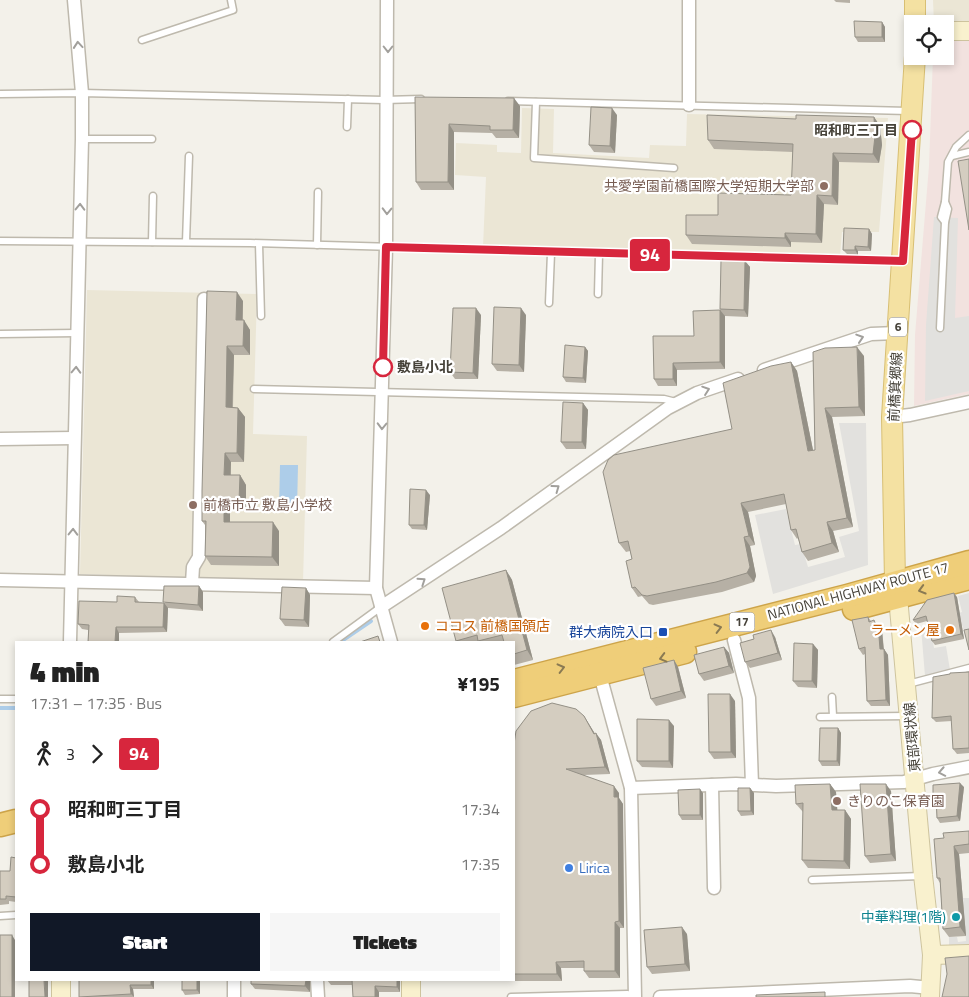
<!DOCTYPE html>
<meta charset="utf-8">
<style>
:root{--surface:#fff;--page:#f6f6f6;--text:#222;--muted:#767676;--accent:#111827}
body{margin:0;font-family:"Titillium Web","Noto Sans JP",sans-serif;background:var(--page);color:var(--text);height:100vh;display:flex;flex-direction:column;font-size:19px;white-space:nowrap}
*{box-sizing:border-box;margin:0}
p{font-size:16px;color:var(--muted)}
.icon{flex:none;width:28px;height:28px;fill:none;stroke:currentColor;stroke-width:2;stroke-linecap:round;stroke-linejoin:round}
.map{position:relative;flex:1;overflow:hidden}
.side{position:absolute;left:15px;top:641px;width:500px;height:340px;display:flex;flex-direction:column;background:var(--surface);border-radius:0px;box-shadow:0 2px 8px #0003}
.side>*{flex:none}
.badge{padding:0 10px;border-radius:4px;font-size:18px;line-height:32px}
.buttons{position:absolute;left:904px;top:15px;display:grid;gap:10px}
.buttons a{display:grid;place-items:center;width:50px;height:50px;border-radius:0px;background:var(--surface);box-shadow:0 2px 8px #0003;font-size:25px}
.map>.badge{position:absolute;translate:-50% -50%;box-shadow:0 0 0 2px #fff}
.legs{display:flex;align-items:center;gap:8px;height:55px;padding:0 15px;font-size:16px}
.legs p{margin-inline-start:auto}
.headline{display:flex;align-items:center;justify-content:space-between;height:85px;padding:0 15px}
h1{font-size:28px;font-weight:800;line-height:38px}
.primary-button{display:flex;gap:10px;margin-top:auto;padding:10px 15px}
.primary-button a{flex:1;height:58px;border-radius:0px;background:var(--accent);color:#fff;font-size:20px;font-weight:800;line-height:58px;text-align:center}
.primary-button a+a{background:var(--page);color:var(--text)}
ul{padding:0 15px;list-style:none}
li{display:flex;align-items:center;gap:18px;height:55px;font-size:19px}
li i{display:grid;place-items:center;width:8px;height:100%;margin:0 6px;background:currentColor}
li i::after{content:'';width:12px;height:12px;margin:-6px;border:4px solid;border-radius:50%;background:var(--surface)}
li p{margin-inline-start:auto}
li:first-child i{background:linear-gradient(#0000 50%,currentColor 0)}
li:last-child i{background:linear-gradient(currentColor 50%,#0000 0)}
.map>svg:first-child{display:block}
.education{fill:#ebe6d5}
.medical{fill:#f2e2df}
.parking{fill:#e2e1de}
.water{fill:#adcde9}
.lines{fill:none;stroke-linecap:round;stroke-linejoin:round}
.stream{stroke:#adcde9;stroke-width:4}
.lane-casing{stroke:#beb9ad;stroke-width:9}
.street-casing{stroke:#beb9ad;stroke-width:15}
.secondary-casing{stroke:#cec49e;stroke-width:20}
.primary-casing{stroke:#d8bf73;stroke-width:22}
.highway-casing{stroke:#cda44a;stroke-width:25}
.lane{stroke:#fff;stroke-width:6}
.street{stroke:#fff;stroke-width:12}
.secondary{stroke:#f9f1ce;stroke-width:18}
.primary{stroke:#f4e1a2;stroke-width:20}
.highway{stroke:#efce79;stroke-width:22}
.wall{fill:#b6b0a5}
.shaded-wall{fill:#949086}
.building{fill:#d4cdc0;stroke:#949086}
.oneway{stroke:#a2a09c}
.oneway2{stroke:#8a7a53}
.line-1-casing{stroke:#fff;stroke-width:11}
.line-1{stroke:#d7263d;stroke-width:8}
.stop-1-dot{fill:#fff;stroke:#d7263d;stroke-width:2.5}
.education-dot{fill:#8d6e63;stroke:#fff;stroke-width:2}
.food-dot{fill:#e8710a;stroke:#fff;stroke-width:2}
.transit-dot{fill:#1a4fb4;stroke:#fff;stroke-width:2}
.shop-dot{fill:#3f7fe0;stroke:#fff;stroke-width:2}
.culture-dot{fill:#0f9aa8;stroke:#fff;stroke-width:2}
.labels{text-anchor:middle;stroke-width:4.5;stroke-linejoin:round;paint-order:stroke}
.shield{fill:#fff;stroke:#7e7b74;stroke-width:1}
.shield-label{font-size:12px;font-weight:bold;fill:#464239}
.stop-label{font-size:14px;font-weight:bold;fill:#464239;stroke:#fff;text-anchor:end}
.education-label{font-size:14px;fill:#785e54;stroke:#fff;text-anchor:start}
.street-label{font-size:14px;fill:#464239;stroke:#fff}
.food-label{font-size:14px;fill:#c56008;stroke:#fff;text-anchor:start}
.transit-label{font-size:14px;fill:#164399;stroke:#fff;text-anchor:end}
.shop-label{font-size:14px;fill:#366cbe;stroke:#fff;text-anchor:start}
.culture-label{font-size:14px;fill:#0d838f;stroke:#fff;text-anchor:end}
</style>
<div class="map">
<svg width="969" height="997" viewBox="0 0 969 997">
<rect width="100%" height="100%" fill="#f3f1ea"/>
<g class="education">
<path d="M933 0H969V31L945 24H934Z"/>
<path d="M522 108 554 109 553 153 649 158 650 145 686 146 687 114 888 118 879 232H842L840 256 483 247 486 177 455 175 456 143 497 145V152L521 153Z"/>
<path d="M87 290 257 294 253 434 307 436 303 582 80 574Z"/>
</g>
<path class="medical" d="M945 31H969V394L914 406 915 335 929 166 933 56H945Z"/>
<g class="parking">
<path d="M934 217 958 218 955 318 969 316V391L925 401 926 325Z"/>
<path d="M839 423H866L868 565 773 594 755 515 786 509 795 545 801 544 808 567 845 557 839 537 859 531Z"/>
<path d="M969 593V634L965 636 959 613 962 612 958 596Z"/>
<path d="M942 621 931 631 934 648 946 646 950 670 925 676 921 627Z"/>
<path d="M963 898H969V947L949 948V937H957L958 942 966 941Z"/>
</g>
<path class="water" d="M280 465H298L297 510H279Z"/>
<g class="lines">
<g class="stream">
<path d="M340 642 371 621"/>
<path d="M0 708H16"/>
</g>
<g class="lane-casing">
<g id="lane">
<path d="M142 40 233 10 231 0"/>
<path d="M0 94 82 93 384 100 421 99"/>
<path d="M508 101 908 111"/>
<path d="M536 102 534 158 674 168"/>
<path d="M347 127 348 99"/>
<path d="M82 139H152"/>
<path d="M952 156 969 152"/>
<path d="M945 222 941 217 945 202"/>
<path d="M0 241 250 243 898 261"/>
<path d="M152 242 153 196"/>
<path d="M186 242 189 156"/>
<path d="M259 244 261 316"/>
<path d="M317 245 318 192"/>
<path d="M598 294 599 254"/>
<path d="M549 303 551 253"/>
<path d="M940 328 945 222 948 209 945 202 948 162 956 147 969 135"/>
<path d="M0 334 77 333"/>
<path d="M254 389 664 399 676 402"/>
<path d="M333 642 381 607"/>
<path d="M908 684 969 668"/>
<path d="M832 697 833 716"/>
<path d="M0 699H16"/>
<path d="M820 717 907 716"/>
<path d="M812 880 921 876"/>
<path d="M0 916 16 915"/>
<path d="M511 997 627 994 635 996"/>
</g>
</g>
<g class="street-casing">
<g id="street">
<path d="M387 0 386 247 376 588 391 642"/>
<path d="M689 0V105"/>
<path d="M764 370 871 334 897 333"/>
<path d="M892 417 910 415 969 402"/>
<path d="M0 439 74 438"/>
<path d="M0 580 376 588"/>
<path d="M192 583 193 567 199 557 204 299"/>
<path d="M381 607 501 528 668 408 697 393 738 379"/>
<path d="M734 640 749 698 752 785"/>
<path d="M70 642 82 139V93L74 0"/>
<path d="M600 675 631 788 635 997"/>
<path d="M712 785 714 888"/>
<path d="M631 788 736 784 776 786 904 782 933 774 969 767"/>
<path d="M234 980V997"/>
<path d="M317 980 318 997"/>
<path d="M660 997 910 986 931 988"/>
</g>
</g>
<g class="secondary-casing">
<g id="secondary">
<path d="M945 31H969"/>
<path d="M898 597 923 875 932 955 930 997"/>
<path d="M932 955 969 954"/>
<path d="M61 997V980"/>
<path d="M411 997V980"/>
</g>
</g>
<g class="primary-casing">
<g id="primary">
<path d="M915 0V24"/>
<path d="M898 597 895 581 892 417 915 56"/>
</g>
</g>
<g class="highway-casing">
<g id="highway">
<path d="M854 609 969 578"/>
<path d="M514 681 847 596 969 562"/>
<path d="M514 696 685 652"/>
<path d="M0 825 16 821"/>
</g>
</g>
<use href="#lane" class="lane"/>
<use href="#street" class="street"/>
<use href="#secondary" class="secondary"/>
<use href="#primary" class="primary"/>
<use href="#highway" class="highway"/>
</g>
<g class="wall">
<path d="M834 0H850V3L836 2Z"/>
<path d="M882 22 885 27V42H858L855 37Z"/>
<path d="M415 97 520 106 519 138H496L492 133 454 132V190H421L416 182Z"/>
<path d="M617 115 615 153 594 152 589 145Z"/>
<path d="M874 117 880 126 882 145 879 163 839 162 838 205 824 204 822 243 791 242V247L692 244 686 235 718 215 791 195 793 152 714 149 708 140 796 119Z"/>
<path d="M869 229 872 234 871 251H858V255L847 254 843 250Z"/>
<path d="M745 261 750 267 748 317 725 316V369L677 370V386H658L654 379 720 310Z"/>
<path d="M207 291 243 301V320L250 330V355H234L233 407 238 408 245 417 244 462H231V475H240L246 485V511L230 510V522L279 531V566L211 565 205 556V525L202 521Z"/>
<path d="M481 315 478 379H455L450 372Z"/>
<path d="M526 315 524 372 497 371 492 364Z"/>
<path d="M585 347 588 351 586 383 566 382 563 377Z"/>
<path d="M813 352 864 356 865 416 832 417 853 527 833 531 839 552 808 561 802 552 798 538 797 539 791 530 786 504 748 512 755 545 750 546 756 576 754 582 722 592 653 605 649 604 642 596 638 597 632 588V559L630 551 626 552 619 543 732 429 791 362 797 371 813 450H815Z"/>
<path d="M583 403 588 410 586 449H566L561 442Z"/>
<path d="M430 495 427 530 412 529 409 525Z"/>
<path d="M506 570 512 580 533 660 514 665V642H457L456 641Z"/>
<path d="M199 586 203 592V611L168 608 167 632 119 633V642H88V630L82 629 78 624 117 602 135 597 139 602 164 603Z"/>
<path d="M306 588 310 595 309 627 285 626 280 619Z"/>
<path d="M957 597 964 639 935 645 932 641 927 621 916 624 913 620Z"/>
<path d="M868 617 871 621 877 624H878L882 630 884 649 888 655 890 706H871L867 701 865 654 863 655 859 649Z"/>
<path d="M775 637 782 660 750 668 745 662Z"/>
<path d="M813 644 818 650 817 688 798 687 793 681Z"/>
<path d="M724 647 729 653 734 673 704 681 699 674Z"/>
<path d="M674 660 678 667 686 698 656 706 651 699Z"/>
<path d="M969 672V753L957 754 953 749 952 721 936 722 932 718Z"/>
<path d="M735 701 736 758 714 759 709 752Z"/>
<path d="M584 716 595 734 601 740 610 774 584 775 619 793V798L623 804 624 928H620V978H589L584 971V968H561L562 981H476L475 980H514V744Z"/>
<path d="M674 726 673 768 642 767 637 761Z"/>
<path d="M838 728 841 733 840 766H822L819 761Z"/>
<path d="M830 784 836 792 837 810H845L851 819 850 869 808 868 802 860 803 812 796 804Z"/>
<path d="M964 787 960 821 940 823 937 818 936 800 933 796Z"/>
<path d="M750 788 754 793V815L741 816 738 811Z"/>
<path d="M891 791 896 861 870 863 865 856Z"/>
<path d="M703 793V820H682L679 815Z"/>
<path d="M969 831V853L959 854 966 936 949 937 943 929 940 883 937 878 944 838Z"/>
<path d="M16 858V902L9 901V904L0 905V871H10Z"/>
<path d="M687 934 690 971 652 974 647 967Z"/>
<path d="M71 980H154V989H133L134 997H79V981H72Z"/>
<path d="M200 980V994L185 995 182 990Z"/>
<path d="M310 980V992L255 989 251 984Z"/>
<path d="M327 980H399L400 981V992H379V997H353L352 985H331Z"/>
</g>
<g class="shaded-wall">
<path d="M882 22 885 27V42L882 37Z"/>
<path d="M514 98 520 106 519 138 513 130Z"/>
<path d="M612 108 617 115 615 153 610 146Z"/>
<path d="M874 117 880 126 882 145 879 163 873 154Z"/>
<path d="M449 124 454 132V190L448 182Z"/>
<path d="M833 153 839 162 838 205 832 196Z"/>
<path d="M817 195 824 204 822 243 816 234Z"/>
<path d="M869 229 872 234 871 251 868 247Z"/>
<path d="M785 233 791 242V247L785 238Z"/>
<path d="M855 246 858 251V255L855 250Z"/>
<path d="M745 261 750 267 748 317 744 310Z"/>
<path d="M237 292 243 301 242 329 236 320Z"/>
<path d="M476 308 481 315 478 379 473 373Z"/>
<path d="M521 308 526 315 524 372 519 365Z"/>
<path d="M720 310 725 316V369L720 362Z"/>
<path d="M244 320 250 330V355L243 346Z"/>
<path d="M227 346 234 355 232 416 226 407Z"/>
<path d="M585 347 588 351 586 383 583 378Z"/>
<path d="M857 347 864 356 865 416 859 407Z"/>
<path d="M791 362 797 371 815 460 808 451Z"/>
<path d="M673 363 677 370V386L673 379Z"/>
<path d="M583 403 588 410 586 449 582 442Z"/>
<path d="M238 408 245 417 244 462 237 453Z"/>
<path d="M825 408 832 417 853 527 847 518Z"/>
<path d="M225 453 231 462 230 484 224 475Z"/>
<path d="M240 475 246 485V511L239 501Z"/>
<path d="M426 490 430 495 427 530 424 525Z"/>
<path d="M224 501 230 510V531L224 522Z"/>
<path d="M741 503 748 512 755 545 749 536Z"/>
<path d="M273 522 279 531V566L272 557Z"/>
<path d="M827 522 833 531 839 552 832 543Z"/>
<path d="M744 537 750 546 756 576 754 582 747 573Z"/>
<path d="M506 570 512 580 533 660 527 650Z"/>
<path d="M199 586 203 592V611L198 605Z"/>
<path d="M306 588 310 595 309 627 304 620Z"/>
<path d="M954 593 957 597 964 639 961 634Z"/>
<path d="M164 603 168 608 167 632 163 627Z"/>
<path d="M874 620 878 626V624L882 630 884 655 880 649Z"/>
<path d="M116 627 119 633V642H115Z"/>
<path d="M771 630 775 637 782 660 778 653Z"/>
<path d="M813 644 818 650 817 688 812 681Z"/>
<path d="M724 647 729 653 734 673 729 666Z"/>
<path d="M884 649 888 655 890 706 886 700Z"/>
<path d="M674 660 678 667 686 698 681 691Z"/>
<path d="M730 694 735 701 736 758 731 752Z"/>
<path d="M584 716 597 737 596 733 601 740 610 774 605 767 594 734Z"/>
<path d="M669 720 674 726 673 768 669 761Z"/>
<path d="M838 728 841 733 840 766 837 761Z"/>
<path d="M960 783 964 787 960 821 957 816Z"/>
<path d="M830 784 836 792 838 818 832 810Z"/>
<path d="M886 784 891 791 896 861 891 854Z"/>
<path d="M614 786 619 793V798L623 804 624 928 619 921Z"/>
<path d="M750 788 754 793V815L751 811Z"/>
<path d="M700 789 703 793V820L700 815Z"/>
<path d="M845 810 851 819 850 869 844 861Z"/>
<path d="M954 846 959 854 966 936 960 927Z"/>
<path d="M615 922 620 928V978L615 971Z"/>
<path d="M682 927 687 934 690 971 685 964Z"/>
<path d="M12 935 15 940V997H12Z"/>
<path d="M556 962 561 968 562 981 557 974Z"/>
<path d="M44 980H48V997H45Z"/>
<path d="M151 980H154V989L151 985Z"/>
<path d="M197 980H200V994L197 990Z"/>
<path d="M306 980H310V992L305 986Z"/>
<path d="M397 980H399L400 981V992L397 987Z"/>
<path d="M130 985 133 989 134 997 131 994Z"/>
<path d="M375 986 379 992V997H375Z"/>
</g>
<g class="building">
<path d="M854 21 882 22V37H855Z"/>
<path d="M415 97 514 98 513 130H490V126L449 124 448 182H416Z"/>
<path d="M591 107 612 108 610 146 589 145Z"/>
<path d="M707 115 796 119V115L874 117 875 136 873 154 833 153 832 196 817 195 816 234 785 233V238L686 235V215H718V193L791 195 793 144 708 140Z"/>
<path d="M969 159V230L958 161Z"/>
<path d="M844 228 869 229 868 247 855 246V250H843Z"/>
<path d="M721 260 745 261 744 310 720 309Z"/>
<path d="M207 291 237 292 236 320H244L243 346H227L226 407 238 408 237 453H225L224 475H240L239 501H224V522H273L272 557 205 556 206 521H202V491Z"/>
<path d="M494 307 521 308 519 365 492 364Z"/>
<path d="M453 308H476L473 373 450 372Z"/>
<path d="M720 310V362L673 363V379H654L653 336H694L693 311Z"/>
<path d="M565 345 585 347 583 378 563 377Z"/>
<path d="M857 347 859 407 825 408 847 518 827 522 832 543 802 552 796 529 791 530 784 494 741 503 749 536 744 537 750 567 747 573 716 582 647 596 642 595 635 587 632 588 626 561 632 559 628 541 619 543 603 472 608 460 614 455 732 429 723 383 771 366 791 362 808 451 815 450 813 352 825 348Z"/>
<path d="M563 402 583 403 582 442H561Z"/>
<path d="M410 489 426 490 424 525H409Z"/>
<path d="M506 570 527 650 514 654V642H504L502 635 478 641 477 635 456 641 442 588Z"/>
<path d="M164 586H199L198 605 163 602Z"/>
<path d="M282 587 306 588 304 620 280 619Z"/>
<path d="M954 593 961 634 932 641 926 616 913 620 927 600Z"/>
<path d="M117 596 135 597V602L164 603 163 627H116L115 642H88L89 625 78 624 79 601 117 602Z"/>
<path d="M868 617 869 622 874 620 875 625 878 624 880 649H884L886 700 867 701 865 647 859 649 852 620Z"/>
<path d="M969 629V650L964 630Z"/>
<path d="M771 630 778 653 745 662 740 643 754 639 753 635Z"/>
<path d="M378 636 380 642H360Z"/>
<path d="M794 643 813 644 812 681H793Z"/>
<path d="M724 647 729 666 699 674 694 655Z"/>
<path d="M674 660 681 691 651 699 643 668Z"/>
<path d="M969 672V748L953 749 951 716 932 718 933 677 950 674V673Z"/>
<path d="M708 694H730L731 752H709Z"/>
<path d="M552 703 576 709 584 716 594 734 596 733 605 767 566 769 614 786V797H618L619 921 615 922V971H584V961L556 962 557 974H514V744L516 731 531 711Z"/>
<path d="M637 719 669 720V761H637Z"/>
<path d="M820 728H838L837 761H819Z"/>
<path d="M960 783 957 816 937 818 936 796H933V785Z"/>
<path d="M830 784 832 810H845L844 861 802 860 803 803 796 804 795 785Z"/>
<path d="M860 784H886L891 854 865 856Z"/>
<path d="M738 788H750L751 811H738Z"/>
<path d="M700 789V815H679L678 790Z"/>
<path d="M969 831V844L954 846 960 927 943 929 940 878H937L934 839 944 838 943 833Z"/>
<path d="M11 857 16 858V897L6 896V899H0V871H10Z"/>
<path d="M682 927 685 964 647 967 644 930Z"/>
<rect x="0" y="935" width="12" height="62"/>
<path d="M969 956V997H942L947 974 945 958Z"/>
<path d="M29 980H44L45 997H29Z"/>
<path d="M79 980H151V985H130L131 994 79 997Z"/>
<rect x="182" y="980" width="15" height="10"/>
<path d="M251 980H306L305 986 251 984Z"/>
<path d="M352 980H397V987L375 986V997H353Z"/>
<path d="M825 992V997H756V995Z"/>
</g>
<defs><path id="oneway-chevron" d="M-2-3.5L2.5 0L-2 3.5" fill="none" stroke-width="1.6" stroke-linecap="round" stroke-linejoin="round" transform="scale(1.25)"/></defs>
<g class="oneway">
<use href="#oneway-chevron" transform="translate(78 45) rotate(-95)"/>
<use href="#oneway-chevron" transform="translate(388 49) rotate(90)"/>
<use href="#oneway-chevron" transform="translate(80 207) rotate(-89)"/>
<use href="#oneway-chevron" transform="translate(387 211) rotate(91)"/>
<use href="#oneway-chevron" transform="translate(860 338) rotate(-18)"/>
<use href="#oneway-chevron" transform="translate(76 370) rotate(-88)"/>
<use href="#oneway-chevron" transform="translate(706 390) rotate(-19)"/>
<use href="#oneway-chevron" transform="translate(382 426) rotate(91)"/>
<use href="#oneway-chevron" transform="translate(556 488) rotate(-36)"/>
<use href="#oneway-chevron" transform="translate(73 532) rotate(-89)"/>
<use href="#oneway-chevron" transform="translate(422 581) rotate(-34)"/>
<use href="#oneway-chevron" transform="translate(942 772) rotate(169)"/>
</g>
<g class="oneway2">
<use href="#oneway-chevron" transform="translate(922 590) rotate(164)"/>
<use href="#oneway-chevron" transform="translate(718 628) rotate(-14)"/>
<use href="#oneway-chevron" transform="translate(663 658) rotate(165)"/>
<use href="#oneway-chevron" transform="translate(561 668) rotate(-14)"/>
</g>
<g class="lines">
<g class="line-1-casing">
<path id="line-1" d="M383 367 386 247 903 261 912 130"/>
</g>
<use href="#line-1" class="line-1"/>
</g>
<g class="stop-1-dot">
<circle cx="912" cy="130" r="9"/>
<circle cx="383" cy="367" r="9"/>
</g>
<g class="education-dot">
<circle cx="824" cy="186" r="5"/>
<circle cx="193" cy="505" r="5"/>
<circle cx="837" cy="801" r="5"/>
</g>
<g class="food-dot">
<circle cx="425" cy="626" r="5"/>
<circle cx="950" cy="630" r="5"/>
</g>
<rect class="transit-dot" x="658" y="627" width="10" height="10" rx="2.5"/>
<circle class="shop-dot" cx="569" cy="868" r="5"/>
<circle class="culture-dot" cx="956" cy="917" r="5"/>
<g class="labels">
<g class="shield">
<rect x="889" y="317.5" width="18" height="19" rx="4"/>
<rect x="729.5" y="612.5" width="25" height="19" rx="4"/>
</g>
<g class="shield-label">
<text x="898" y="331">6</text>
<text x="742" y="626">17</text>
</g>
<g class="stop-label">
<text x="898" y="135">昭和町三丁目</text>
<text x="397" y="372" text-anchor="start">敷島小北</text>
</g>
<g class="education-label">
<text x="814" y="191" text-anchor="end">共愛学園前橋国際大学短期大学部</text>
<text x="203" y="510">前橋市立 敷島小学校</text>
<text x="847" y="806">きりのこ保育園</text>
</g>
<g class="street-label">
<text transform="translate(895 387) rotate(-87)" y="5">前橋箕郷線</text>
<text transform="translate(858 591) rotate(-15)" y="5">NATIONAL HIGHWAY ROUTE 17</text>
<text transform="translate(912 737) rotate(-95)" y="5">東部環状線</text>
</g>
<g class="food-label">
<text x="435" y="631">ココス 前橋国領店</text>
<text x="940" y="635" text-anchor="end">ラーメン屋</text>
</g>
<g class="transit-label">
<text x="653" y="637">群大病院入口</text>
</g>
<g class="shop-label">
<text x="579" y="873">Lirica</text>
</g>
<g class="culture-label">
<text x="946" y="922">中華料理(1階)</text>
</g>
</g>
</svg>
<div class="buttons">
<a><svg class="icon" aria-label="locate" viewBox="0 0 24 24"><circle cx="12" cy="12" r="6"/><path d="M12 2v4M12 18v4M2 12h4M18 12h4"/></svg></a>
</div>
<b class="badge" style="left:650px;top:255px;background:#d7263d;color:#fff">94</b>
<section class="side">
<div class="headline"><div><h1>4 min</h1><p>17:31 – 17:35 · Bus</p></div><b>¥195</b></div>
<div class="legs"><svg class="icon" aria-label="walk" viewBox="0 0 24 24"><circle cx="13" cy="4" r="2"/><path d="M13 8l-2 6 4 7M11 14l-3 7M7 12l3-4h3l4 4"/></svg>3<svg class="icon" aria-label="forward" viewBox="0 0 24 24"><path d="M9 5l7 7-7 7"/></svg><b class="badge" style="background:#d7263d;color:#fff">94</b></div>
<ul>
<li><i style="color:#d7263d"></i><b>昭和町三丁目</b><p>17:34</p></li>
<li><i style="color:#d7263d"></i><b>敷島小北</b><p>17:35</p></li>
</ul>
<div class="primary-button"><a>Start</a><a>Tickets</a></div>
</section>
</div>
